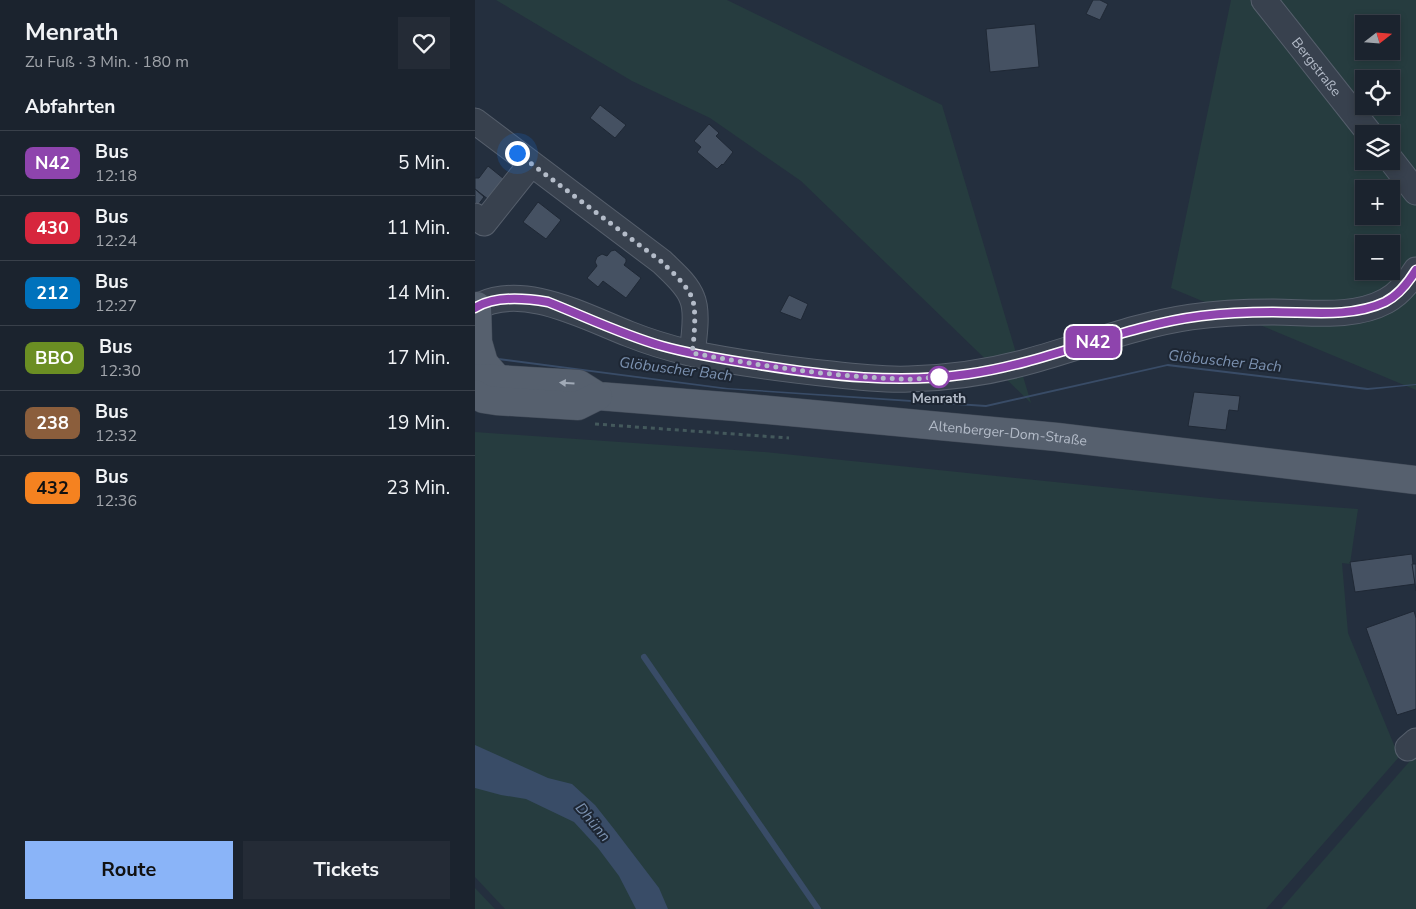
<!DOCTYPE html>
<html lang="de">
<meta charset="utf-8">
<style>
:root{--surface:#1b232e;--page:#242b36;--text:#f1f3f6;--muted:#a0a4aa;--line:#39404a;--accent:#8ab4f8}
body{margin:0;font-family:"Nunito Sans",sans-serif;background:var(--page);color:var(--text);height:100vh;display:flex;flex-direction:column;font-size:19px;white-space:nowrap}
*{box-sizing:border-box;margin:0}
p{font-size:16px;color:var(--muted)}
.icon{flex:none;width:28px;height:28px;fill:none;stroke:currentColor;stroke-width:2;stroke-linecap:round;stroke-linejoin:round}
.map{position:relative;flex:1;overflow:hidden}
.details{display:flex;flex-direction:column;background:var(--surface);width:475px}
.details>*{flex:none}
.badge{padding:0 10px;border-radius:8px;font-size:18px;line-height:32px}
.needle{width:32px;rotate:73deg}
.fabs{position:absolute;left:880px;top:15px;display:grid;gap:10px}
.fabs a{display:grid;place-items:center;width:45px;height:45px;border-radius:0px;background:var(--surface);box-shadow:0 2px 8px #0003,0 0 0 1px var(--line);font-size:25px}
.you{position:absolute;width:25px;height:25px;margin:-12px;border:4px solid #fff;border-radius:50%;background:#1a73e8;box-shadow:0 0 0 8px #1a73e833}
.map>.badge{position:absolute;translate:-50% -50%;box-shadow:0 0 0 2px #fff}
h2{padding:0 25px;font-size:19px;line-height:45px}
.round{display:grid;place-items:center;flex:none;width:52px;height:52px;border-radius:0px;background:var(--page)}
.headline{display:flex;align-items:center;justify-content:space-between;height:85px;padding:0 25px}
h1{font-size:24px;font-weight:700;line-height:38px}
.cta{display:flex;gap:10px;margin-top:auto;padding:10px 25px}
.cta a{flex:1;height:58px;border-radius:0px;background:var(--accent);color:#111;font-size:20px;font-weight:700;line-height:58px;text-align:center}
.cta a+a{background:var(--page);color:var(--text)}
ul{padding:0;list-style:none}
li{display:flex;align-items:center;gap:15px;height:65px;padding:0 25px;border-top:1px solid var(--line)}
li div{flex:1}
li b{display:block;font-size:19px}
li em{font-style:normal}
li .badge{min-width:55px;font-weight:700;text-align:center}
main{display:flex;flex:1;min-height:0}
.map>svg:first-child{display:block}
.green{fill:#263c3f;fill-rule:evenodd}
.water{fill:#394c67}
.lines{fill:none;stroke-linecap:round;stroke-linejoin:round}
.stream{stroke:#394c67;stroke-width:6}
.building{fill:#455162;stroke:#1f2835}
.minor-casing{stroke:#565f6c;stroke-width:27}
.major-casing{stroke:#414a57;stroke-width:29}
.path{stroke:#44595c;stroke-width:3;stroke-dasharray:4 4;stroke-linecap:butt}
.minor{stroke:#38414e;stroke-width:25}
.major{stroke:#56606e;stroke-width:28}
.oneway{fill:#a1aab7}
.line-casing{stroke:#fff;stroke-width:11}
.line{stroke:#8e44ad;stroke-width:8}
.walk{stroke:#b4bcc9;stroke-width:5;stroke-dasharray:0 9}
.stop-dot{fill:#fff;stroke:#8e44ad;stroke-width:2.5}
.labels{text-anchor:middle;stroke-width:4;stroke-linejoin:round;paint-order:stroke}
.street-label{font-size:14px;fill:#b4bcc9;stroke:#1d2633}
.stop-label{font-size:14px;font-weight:bold;fill:#b4bcc9;stroke:#1d2633}
.water-label{font-size:15px;font-style:italic;fill:#7c92b1;stroke:#1d2633}
</style>
<main>
<section class="details">
<div class="headline"><div><h1>Menrath</h1><p>Zu Fuß · 3 Min. · 180 m</p></div><a class="round"><svg class="icon" aria-label="heart" viewBox="0 0 24 24"><path d="M12 20l-8-8c-3-5 5-10 8-4 3-6 11-1 8 4z"/></svg></a></div>
<h2>Abfahrten</h2>
<ul>
<li><span class="badge" style="background:#8e44ad;color:#fff">N42</span><div><b>Bus</b><p>12:18</p></div><em>5 Min.</em></li>
<li><span class="badge" style="background:#d7263d;color:#fff">430</span><div><b>Bus</b><p>12:24</p></div><em>11 Min.</em></li>
<li><span class="badge" style="background:#0072bc;color:#fff">212</span><div><b>Bus</b><p>12:27</p></div><em>14 Min.</em></li>
<li><span class="badge" style="background:#6b8e23;color:#fff">BBO</span><div><b>Bus</b><p>12:30</p></div><em>17 Min.</em></li>
<li><span class="badge" style="background:#8b5e3c;color:#fff">238</span><div><b>Bus</b><p>12:32</p></div><em>19 Min.</em></li>
<li><span class="badge" style="background:#f58220;color:#111">432</span><div><b>Bus</b><p>12:36</p></div><em>23 Min.</em></li>
</ul>
<div class="cta"><a>Route</a><a>Tickets</a></div>
</section>
<div class="map">
<svg width="941" height="909" viewBox="0 0 941 909">
<rect width="100%" height="100%" fill="#242f3e"/>
<g class="green">
<path d="M21 0H252L467 105 556 403 326 181 235 118 157 81Z"/>
<path d="M756 0H941V390L696 288ZM889 24H916V51H889ZM889 79H916V106H889ZM889 134H916V161H889ZM889 189H916V216H889ZM889 244H916V271H889Z"/>
<path d="M0 432 290 452 745 499 883 509 875 564 867 563 873 633 924 757 791 909H30L0 877Z"/>
<path d="M941 754V909H806Z"/>
<path d="M0 888 20 909H0Z"/>
</g>
<g class="water">
<path d="M0 355 253 388 511 405 693 364 893 388 941 384V385L892 390 692 366 511 407 248 389 0 357Z"/>
<path d="M0 745 73 778 97 784 120 805 139 829 184 888 193 909H161L144 876 123 848 99 822 51 799 26 795 0 788Z"/>
</g>
<g class="lines">
<path class="stream" d="M169 657 343 909"/>
</g>
<g class="building">
<path d="M618 0H625L633 4 625 20 611 14Z"/>
<path d="M560 24 564 67 515 72 511 29Z"/>
<path d="M125 105 151 125 140 138 115 118Z"/>
<path d="M234 124 244 133 241 136 258 152 248 165 247 164 242 169 222 152 226 147 219 141Z"/>
<path d="M13 166 34 183 18 203 0 189V178H4Z"/>
<path d="M0 189 9 197 3 205 0 202Z"/>
<path d="M63 202 86 220 71 239 48 222Z"/>
<path d="M140 250 151 259V262L149 265 166 278 151 298 128 281 123 287 112 278 122 266 120 262 122 257 127 254 132 256 136 251Z"/>
<path d="M314 295 333 304 326 320 305 312Z"/>
<path d="M719 392 765 396 763 411 754 410 751 430 713 426Z"/>
<path d="M937 554 940 584 880 592 875 562Z"/>
<path d="M937 564H941V591L940 584Z"/>
<path d="M939 611 941 618V709L922 715 891 628Z"/>
</g>
<g class="lines">
<g class="minor-casing">
<g id="minor">
<path id="s1" d="M789 0 895 134"/>
<path d="M0 121 187 262C197 272 212 284 217 298 223 311 219 339 217 353"/>
<path d="M916 160 941 192"/>
<path d="M0 216 9 223 56 164"/>
<path d="M0 308C46 281 110 317 154 334 174 342 194 348 215 353 261 363 309 369 356 374 381 377 408 380 434 379 475 378 516 372 555 361 609 346 661 325 716 317 744 313 771 312 799 312 835 312 878 319 911 301 924 294 933 283 941 270"/>
<path d="M933 748 941 741"/>
</g>
</g>
<g class="major-casing">
<g id="major">
<path d="M2 306 3 342 9 363 23 379"/>
<path id="s2" d="M0 381 5 378 104 384 123 396 261 407 582 437 941 480"/>
<path d="M0 394 8 399 21 401 103 406 123 396"/>
</g>
</g>
<path class="path" d="M120 424 314 438"/>
<use href="#minor" class="minor"/>
<use href="#major" class="major"/>
</g>
<defs><path id="oneway-solid" d="M-6-.8H1V-3.2L6.5 0L1 3.2V.8H-6Z" transform="scale(1.25)"/></defs>
<use class="oneway" href="#oneway-solid" transform="translate(92 383) rotate(-176)"/>
<g class="lines">
<g class="line-casing">
<path id="line" d="M0 308C20 295 50 298 73 302 111 317 148 335 187 346 219 355 253 360 285 365 353 376 424 384 493 374 572 363 646 326 726 316 750 313 773 312 798 312 834 312 876 318 910 302 924 295 933 283 941 270"/>
</g>
<use href="#line" class="line"/>
<path class="walk" d="M42 153 187 262C196 271 212 285 217 298 222 310 219 340 217 353 287 366 358 377 430 379 441 380 453 377 464 377"/>
</g>
<circle class="stop-dot" cx="464" cy="377" r="10"/>
<g class="labels">
<g class="street-label">
<text dy="5" stroke="none"><textPath href="#s1" startOffset="85">Bergstraße</textPath></text>
<text dy="5" stroke="none"><textPath href="#s2" startOffset="539">Altenberger-Dom-Straße</textPath></text>
</g>
<g class="stop-label">
<text x="464" y="403">Menrath</text>
</g>
<g class="water-label">
<text transform="translate(750 361) rotate(6)" y="5">Glöbuscher Bach</text>
<text transform="translate(201 369) rotate(7)" y="5">Glöbuscher Bach</text>
<text transform="translate(118 822) rotate(50)" y="5">Dhünn</text>
</g>
</g>
</svg>
<div class="fabs">
<a><svg class="needle" viewBox="-14 -14 28 28"><path d="M0-13l5 13h-10z" fill="#e53935"/><path d="M0 13l5-13h-10z" fill="#a0a4aa"/></svg></a>
<a><svg class="icon" aria-label="locate" viewBox="0 0 24 24"><circle cx="12" cy="12" r="6"/><path d="M12 2v4M12 18v4M2 12h4M18 12h4"/></svg></a>
<a><svg class="icon" aria-label="layers" viewBox="0 0 24 24"><path d="M12 4l9 5-9 5-9-5zM3 14l9 5 9-5"/></svg></a>
<a>+</a>
<a>−</a>
</div>
<div class="you" style="left:42px;top:153px"></div>
<b class="badge" style="left:618px;top:342px;background:#8e44ad;color:#fff">N42</b>
</div>
</main>
